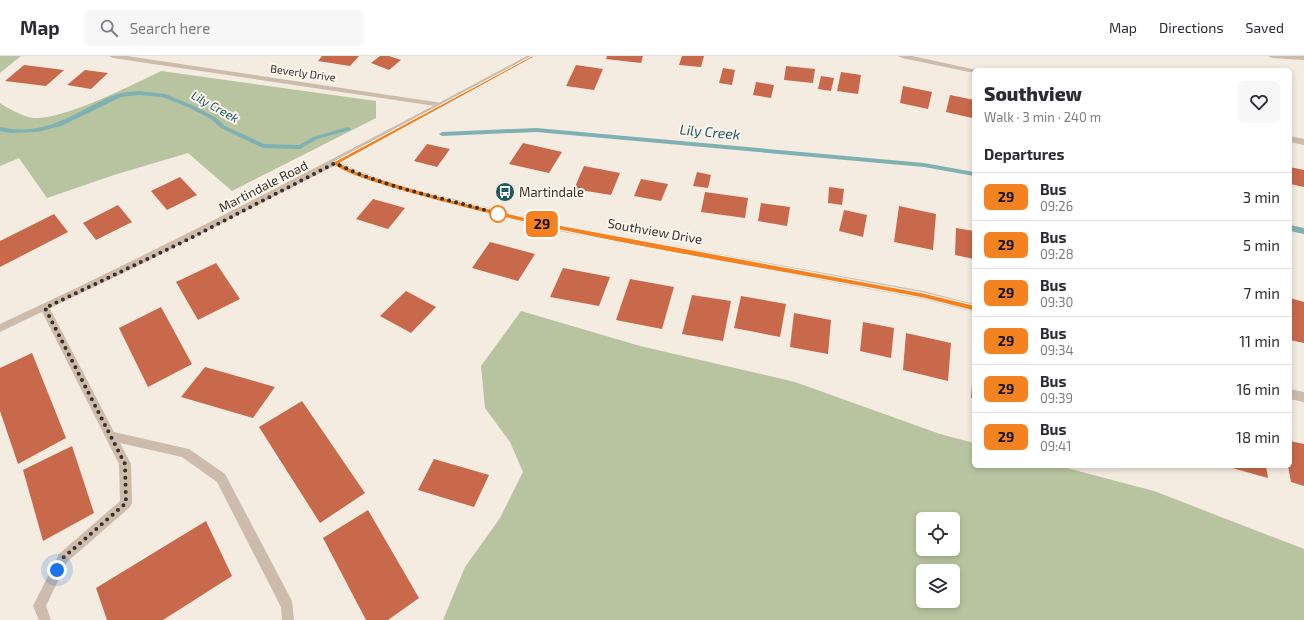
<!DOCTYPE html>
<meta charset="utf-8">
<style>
:root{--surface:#fff;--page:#f7f7f7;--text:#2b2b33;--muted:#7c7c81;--line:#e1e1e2}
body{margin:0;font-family:"Exo 2",sans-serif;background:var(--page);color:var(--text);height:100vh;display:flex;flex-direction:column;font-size:15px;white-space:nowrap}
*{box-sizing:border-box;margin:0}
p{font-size:13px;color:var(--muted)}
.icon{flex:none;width:22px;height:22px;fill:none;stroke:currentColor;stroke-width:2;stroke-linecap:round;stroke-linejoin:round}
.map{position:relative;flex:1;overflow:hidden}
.drawer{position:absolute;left:972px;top:12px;width:320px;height:400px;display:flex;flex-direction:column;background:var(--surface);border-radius:6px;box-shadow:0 2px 6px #0003}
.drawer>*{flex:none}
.badge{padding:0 8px;border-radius:6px;font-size:14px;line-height:26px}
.fabs{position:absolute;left:916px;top:456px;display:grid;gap:8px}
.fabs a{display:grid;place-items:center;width:44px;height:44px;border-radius:6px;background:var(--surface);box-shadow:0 2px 6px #0003;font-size:20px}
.you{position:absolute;width:20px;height:20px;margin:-10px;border:3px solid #fff;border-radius:50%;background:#1a73e8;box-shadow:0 0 0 6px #1a73e833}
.map>.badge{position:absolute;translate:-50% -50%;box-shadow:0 0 0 2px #fff}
h2{padding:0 12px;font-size:15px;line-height:36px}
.round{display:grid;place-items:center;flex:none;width:42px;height:42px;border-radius:6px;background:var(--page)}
.headline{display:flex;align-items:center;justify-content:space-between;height:68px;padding:0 12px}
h1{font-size:19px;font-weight:800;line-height:30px}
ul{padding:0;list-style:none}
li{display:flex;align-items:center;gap:12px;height:48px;padding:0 12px;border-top:1px solid var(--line)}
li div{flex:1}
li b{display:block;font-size:15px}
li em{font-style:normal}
li .badge{min-width:44px;font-weight:700;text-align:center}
header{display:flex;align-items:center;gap:24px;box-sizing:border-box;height:56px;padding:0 20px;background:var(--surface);border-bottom:1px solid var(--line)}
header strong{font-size:19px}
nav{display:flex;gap:22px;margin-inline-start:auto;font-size:14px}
.search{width:280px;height:36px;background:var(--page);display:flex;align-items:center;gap:10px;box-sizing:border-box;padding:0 14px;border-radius:6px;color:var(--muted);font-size:15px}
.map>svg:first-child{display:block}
.green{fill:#b8c4a0;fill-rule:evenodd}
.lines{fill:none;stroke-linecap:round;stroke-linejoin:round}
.stream{fill:#7fb0b2;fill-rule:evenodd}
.building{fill:#c8694b}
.service{fill:#cdbbac;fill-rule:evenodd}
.minor{fill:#cdbbac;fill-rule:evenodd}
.tertiary{fill:#cdbbac;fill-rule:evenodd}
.line{fill:#f58220;stroke:#fff}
.walk{stroke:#3b302b;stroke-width:4;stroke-dasharray:0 7.2}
.stop-dot{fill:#fff;stroke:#f58220;stroke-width:2}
.labels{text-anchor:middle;stroke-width:4;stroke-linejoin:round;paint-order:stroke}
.far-street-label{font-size:11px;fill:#3b302b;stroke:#fbf5ee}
.far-water-label{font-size:12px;font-style:italic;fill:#1f5a5e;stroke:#fbf5ee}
.street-label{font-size:13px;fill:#3b302b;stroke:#fbf5ee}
.poi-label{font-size:13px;fill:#3b302b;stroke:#fbf5ee;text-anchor:start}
.water-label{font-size:14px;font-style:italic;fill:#1f5a5e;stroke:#fbf5ee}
</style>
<header>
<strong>Map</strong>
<div class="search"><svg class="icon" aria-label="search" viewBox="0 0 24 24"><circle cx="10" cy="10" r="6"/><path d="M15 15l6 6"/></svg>Search here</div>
<nav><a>Map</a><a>Directions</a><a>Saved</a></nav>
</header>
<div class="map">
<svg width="1304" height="564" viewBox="0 0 1304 564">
<rect width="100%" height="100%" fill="#f4ebe1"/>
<g class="green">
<path d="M0 0H21L0 17Z"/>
<path d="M161 15 376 45V62L232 135 188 97 114 119 47 142 19 102 0 110V47C7 52 19 58 28 61 55 69 134 28 161 15Z"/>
<path d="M521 255 640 290 795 326 940 378 974 387V410H1059L1154 435 1304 493V564H443L465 511 500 462 523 416 510 386 485 352 481 310ZM923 463H953V493H923ZM923 515H953V545H923Z"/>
</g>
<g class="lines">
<g class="stream">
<path d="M139 35 165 38 192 49 215 61 225 70 264 88 299 89 313 81 348 71 351 73 350 74 317 83 300 93 263 92 221 72 211 63 188 51 162 41 139 39 121 41 61 70 37 76 9 77 0 75V71C49 82 76 54 117 38 124 36 132 36 139 35Z"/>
<path d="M536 72 924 107 974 116V120L924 111 536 76 442 80 439 78 442 76Z"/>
<path d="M1290 169 1304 172V178L1290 175Z"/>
</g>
</g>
<g class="building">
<path d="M322 0H359L350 10 318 5Z"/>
<path d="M380 0H389L401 4 389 14 371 7Z"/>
<path d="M607 0H643L641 7 606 3Z"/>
<path d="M682 0H704L701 11 679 9Z"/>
<path d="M24 9 64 14 46 30 5 25Z"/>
<path d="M576 9 603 13 594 34 566 30Z"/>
<path d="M786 10 815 13 813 27 784 24Z"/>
<path d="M723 12 735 14 732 29 719 27Z"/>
<path d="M85 14 108 17 91 33 67 29Z"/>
<path d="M841 16 861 19 858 38 837 35Z"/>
<path d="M821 20 834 22 831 35 818 33Z"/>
<path d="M756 26 774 29 771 42 753 39Z"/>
<path d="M903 30 932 36 928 53 900 47Z"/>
<path d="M950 39 974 44 972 62 946 56Z"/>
<path d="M523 87 562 96 549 117 509 108Z"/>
<path d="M427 88 450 93 437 111 414 105Z"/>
<path d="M584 110 620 117 611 139 574 133Z"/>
<path d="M1290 111 1304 114V131L1290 128Z"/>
<path d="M697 116 711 119 708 132 693 130Z"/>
<path d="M180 121 197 139 167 154 151 135Z"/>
<path d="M641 123 668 128 661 145 634 140Z"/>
<path d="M829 131 844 133 842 149 828 147Z"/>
<path d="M705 136 748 142 745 162 701 156Z"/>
<path d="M373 143 405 152 388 173 356 163Z"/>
<path d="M761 147 790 151 787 170 758 165Z"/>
<path d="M118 149 132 166 96 184 83 167Z"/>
<path d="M899 150 936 158 933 194 894 186Z"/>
<path d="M844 154 867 159 863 181 839 175Z"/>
<path d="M54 158 68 176 0 211V185Z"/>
<path d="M956 172 974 175V203L955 199Z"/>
<path d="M490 186 535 198 518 225 472 212Z"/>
<path d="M216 207 240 243 198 264 176 226Z"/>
<path d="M563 212 610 221 599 250 550 241Z"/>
<path d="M630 223 674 231 662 273 616 264Z"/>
<path d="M406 235 436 251 411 277 380 260Z"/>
<path d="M692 239 731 245 723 285 682 278Z"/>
<path d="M741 240 786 248 780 281 734 272Z"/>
<path d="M1290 242 1304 246V287L1290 284Z"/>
<path d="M161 251 192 308 148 331 119 272Z"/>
<path d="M794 257 831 264 828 298 790 291Z"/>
<path d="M863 266 894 272 891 302 860 295Z"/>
<path d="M906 277 951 287 948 325 903 314Z"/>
<path d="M32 297 66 382 18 408 0 355V312Z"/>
<path d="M205 311 275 331 253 362 181 341Z"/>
<path d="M973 313H974V342H971Z"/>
<path d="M302 345 365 437 320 467 259 371Z"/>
<path d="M1290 385 1304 388V430L1291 426 1288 410H1290Z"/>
<path d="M72 390 94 457 43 485 23 414Z"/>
<path d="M434 403 489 419 474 451 418 434Z"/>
<path d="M1225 410H1266L1268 422Z"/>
<path d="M368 454 419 542 388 564H366L323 482Z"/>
<path d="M206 465 232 520 163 564H107L96 532Z"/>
</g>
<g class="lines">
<path class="service" d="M45 248 48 249 114 376 189 393 225 418 292 545 294 564H282L281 551 217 426 182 401 120 387 131 408 132 447 130 451 67 506 46 550 51 564H39L33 550 59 498 120 445 119 408 40 252 42 249Z"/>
<g class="minor">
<path d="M109 0H127L442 47 446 49 442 51 113 2Z"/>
<path d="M898 0H912L977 14H974V17L902 2Z"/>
<path d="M1268 0H1304V4L1272 2Z"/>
<path d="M1290 80 1304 83V89L1290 86Z"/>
</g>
<g class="tertiary">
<path d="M527 0H536L340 106 356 114 402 130 548 167 923 235 974 248V256L923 243 548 173 397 134 350 118 334 110 138 210 0 276V268C179 185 353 93 527 0Z"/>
<path d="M1290 333 1304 336V346L1290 343Z"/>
</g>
</g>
<path class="line" d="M532 0H534V1L340 107 355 115 403 130 452 144 548 167 923 237 977 250V254L974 255 923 242 881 234C724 205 566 181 413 138 394 132 345 120 332 107Z"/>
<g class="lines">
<path class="walk" d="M57 514 63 502 126 447 125 408 45 252 189 183 335 107C386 133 444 141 498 158"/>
</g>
<defs>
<g id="bus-disc" transform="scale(1)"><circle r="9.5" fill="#1f5a5e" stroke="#fbf5ee"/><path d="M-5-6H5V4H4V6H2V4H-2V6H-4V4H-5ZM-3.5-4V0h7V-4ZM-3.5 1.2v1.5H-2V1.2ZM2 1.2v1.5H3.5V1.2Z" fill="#fff"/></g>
</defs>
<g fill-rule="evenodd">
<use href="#bus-disc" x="505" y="136"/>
</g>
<circle class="stop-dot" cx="498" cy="158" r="8"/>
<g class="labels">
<g class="far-street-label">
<text transform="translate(303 17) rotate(8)" y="4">Beverly Drive</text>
</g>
<g class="far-water-label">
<text transform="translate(215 51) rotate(29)" y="4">Lily Creek</text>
</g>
<g class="street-label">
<text transform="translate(263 130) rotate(-27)" y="5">Martindale Road</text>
<text transform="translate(655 175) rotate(10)" y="5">Southview Drive</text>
</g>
<g class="poi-label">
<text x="519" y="141">Martindale</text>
</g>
<g class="water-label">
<text transform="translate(710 76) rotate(5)" y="5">Lily Creek</text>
</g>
</g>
</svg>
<div class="fabs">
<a><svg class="icon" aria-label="locate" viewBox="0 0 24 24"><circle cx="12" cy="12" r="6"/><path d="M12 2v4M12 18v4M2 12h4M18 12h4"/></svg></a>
<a><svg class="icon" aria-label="layers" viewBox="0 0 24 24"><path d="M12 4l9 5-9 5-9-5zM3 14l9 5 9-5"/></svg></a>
</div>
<div class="you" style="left:57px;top:514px"></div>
<b class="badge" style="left:542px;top:168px;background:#f58220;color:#111">29</b>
<section class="drawer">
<div class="headline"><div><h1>Southview</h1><p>Walk · 3 min · 240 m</p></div><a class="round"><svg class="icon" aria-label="heart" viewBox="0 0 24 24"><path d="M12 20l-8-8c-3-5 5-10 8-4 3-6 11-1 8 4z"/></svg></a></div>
<h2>Departures</h2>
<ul>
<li><span class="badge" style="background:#f58220;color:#111">29</span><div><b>Bus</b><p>09:26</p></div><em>3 min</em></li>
<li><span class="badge" style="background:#f58220;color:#111">29</span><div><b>Bus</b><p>09:28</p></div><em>5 min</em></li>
<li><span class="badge" style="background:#f58220;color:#111">29</span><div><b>Bus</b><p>09:30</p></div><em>7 min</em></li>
<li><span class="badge" style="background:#f58220;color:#111">29</span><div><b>Bus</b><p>09:34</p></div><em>11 min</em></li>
<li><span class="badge" style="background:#f58220;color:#111">29</span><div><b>Bus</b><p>09:39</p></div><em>16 min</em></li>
<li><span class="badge" style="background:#f58220;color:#111">29</span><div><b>Bus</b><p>09:41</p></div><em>18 min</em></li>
</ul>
</section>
</div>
